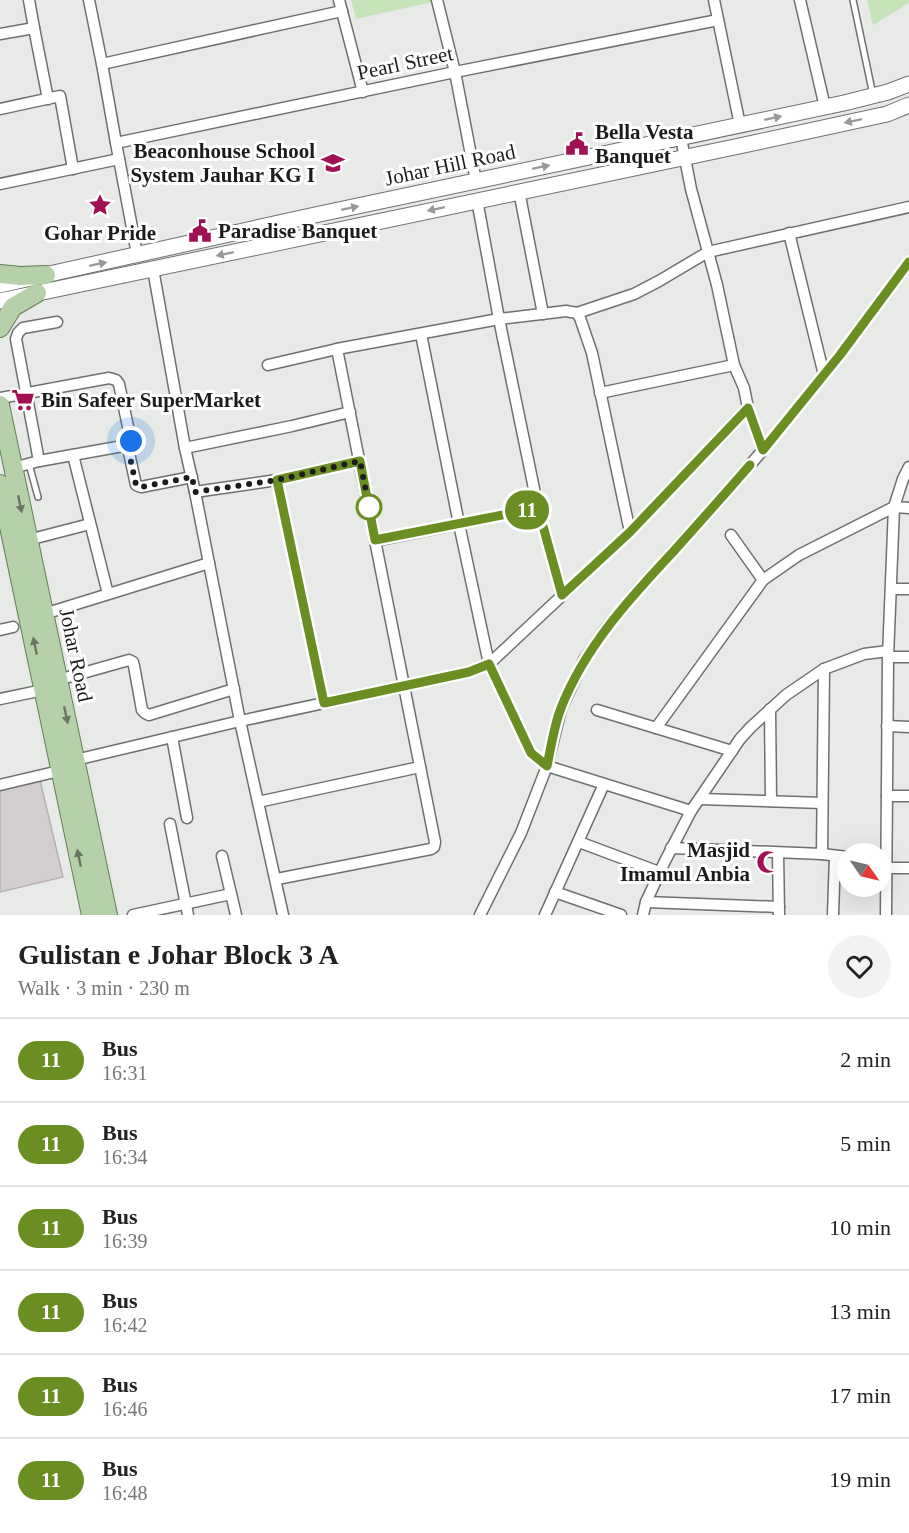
<!DOCTYPE html>
<meta charset="utf-8">
<style>
:root{--surface:#fff;--page:#f2f2f2;--text:#222;--muted:#767676;--line:#e0e0e0}
body{margin:0;font-family:Georgia,serif;background:var(--page);color:var(--text);height:100vh;display:flex;flex-direction:column;font-size:22px;white-space:nowrap}
*{box-sizing:border-box;margin:0}
p{font-size:20px;color:var(--muted)}
.icon{flex:none;width:33px;height:33px;fill:none;stroke:currentColor;stroke-width:2;stroke-linecap:round;stroke-linejoin:round}
.map{position:relative;height:915px;overflow:hidden}
.panel{display:flex;flex-direction:column;background:var(--surface);flex:1}
.panel>*{flex:none}
.badge{padding:0 12px;border-radius:20px;font-size:21px;line-height:39px}
.needle{width:39px;rotate:124deg}
.buttons{position:absolute;left:837px;top:843px;display:grid;gap:12px}
.buttons a{display:grid;place-items:center;width:54px;height:54px;border-radius:50%;background:var(--surface);box-shadow:0 6px 24px #0002;font-size:30px}
.you{position:absolute;width:30px;height:30px;margin:-15px;border:4px solid #fff;border-radius:50%;background:#1a73e8;box-shadow:0 0 0 9px #1a73e833}
.map>.badge{position:absolute;translate:-50% -50%;box-shadow:0 0 0 3px #fff}
.round{display:grid;place-items:center;flex:none;width:63px;height:63px;border-radius:32px;background:var(--page)}
.summary{display:flex;align-items:center;justify-content:space-between;height:102px;padding:0 18px}
h1{font-size:28px;font-weight:800;line-height:45px}
ul{padding:0;list-style:none}
li{display:flex;align-items:center;gap:18px;height:84px;padding:0 18px;border-top:2px solid var(--line)}
li div{flex:1}
li b{display:block;font-size:22px}
li em{font-style:normal}
li .badge{min-width:66px;font-weight:700;text-align:center}
.map>svg:first-child{display:block}
.green{fill:#c7e3ba}
.building{fill:#d2cecf;stroke:#b5b1b2;stroke-width:1.5}
.lines{fill:none;stroke-linecap:round;stroke-linejoin:round}
.lane-casing{stroke:#6e706e;stroke-width:8}
.street-casing{stroke:#6e706e;stroke-width:13}
.secondary-casing{stroke:#6e706e;stroke-width:17}
.primary-casing{stroke:#617e53;stroke-width:20}
.lane{stroke:#fff;stroke-width:5}
.street{stroke:#fff;stroke-width:10}
.secondary{stroke:#fff;stroke-width:15}
.primary{stroke:#b6d1aa;stroke-width:18}
.oneway{fill:#999998}
.oneway2{fill:#697662}
.line-casing{stroke:#fff;stroke-width:14}
.line{stroke:#6b8e23;stroke-width:9}
.walk{stroke:#1c1c1b;stroke-width:6;stroke-dasharray:0 10.8}
.stop-dot{fill:#fff;stroke:#6b8e23;stroke-width:3}
.labels{text-anchor:middle;stroke-width:6;stroke-linejoin:round;paint-order:stroke}
.street-label{font-size:21px;fill:#1c1c1b;stroke:#fff}
.poi-label{font-size:21px;font-weight:bold;fill:#1c1c1b;stroke:#fff;text-anchor:start}
</style>
<div class="map">
<svg width="909" height="915" viewBox="0 0 909 915">
<rect width="100%" height="100%" fill="#e8eae7"/>
<g class="green">
<path d="M351 0H431L432 2 356 19Z"/>
<path d="M867 0H909V3L873 25Z"/>
</g>
<path class="building" d="M39 776 63 877 0 892V786Z"/>
<g class="lines">
<g class="lane-casing">
<g id="lane">
<path d="M853 0 873 95"/>
<path d="M29 464 38 497"/>
</g>
</g>
<g class="street-casing">
<g id="street">
<path d="M89 0 102 64 116 143"/>
<path d="M339 0 363 92"/>
<path d="M437 0 455 72 476 181"/>
<path d="M714 0 740 125"/>
<path d="M800 0 825 107"/>
<path d="M34 28 48 99"/>
<path d="M0 34 34 28 29 0"/>
<path d="M102 64 342 11"/>
<path d="M0 109 60 96 73 169"/>
<path d="M0 184 119 159"/>
<path d="M519 191 543 314"/>
<path d="M477 200 499 319 538 508 562 595"/>
<path d="M789 233 824 375"/>
<path d="M137 254 116 143 455 72 718 20"/>
<path d="M153 269 185 448 195 492 240 721 283 915"/>
<path d="M577 313 634 294 659 281 708 252 909 207"/>
<path d="M421 334 459 524 489 664 531 753 547 766 691 811"/>
<path d="M268 365 337 349 499 319 566 311 577 313 580 318 592 353 630 532"/>
<path d="M600 393 734 365"/>
<path d="M0 398 109 378 116 380 119 384 131 441 128 448"/>
<path d="M185 448 292 426 350 412"/>
<path d="M763 450 840 355 909 262"/>
<path d="M73 455 108 594"/>
<path d="M39 461 16 339 18 333 23 328 57 322"/>
<path d="M13 468 39 461 123 446 128 448 136 485 141 487 192 477"/>
<path d="M277 480 324 703"/>
<path d="M195 492 277 480 360 461"/>
<path d="M731 535 763 580"/>
<path d="M28 540 90 524"/>
<path d="M375 541 538 508"/>
<path d="M891 589H909"/>
<path d="M44 614 209 563"/>
<path d="M0 630 13 627"/>
<path d="M888 657H909"/>
<path d="M58 680 129 660 133 662 134 666 142 710 145 713 149 715 234 689"/>
<path d="M0 699 43 690"/>
<path d="M770 709 771 801"/>
<path d="M597 710 732 751"/>
<path d="M887 726 909 727"/>
<path d="M656 728 763 580 799 555 894 507 909 508"/>
<path d="M172 737 187 818"/>
<path d="M75 760 240 721 469 672 489 664 630 532 748 408 744 388 734 365 717 285 691 189 681 138"/>
<path d="M0 785 59 771"/>
<path d="M887 796H909"/>
<path d="M700 799 822 803"/>
<path d="M258 802 420 767"/>
<path d="M170 824 188 915"/>
<path d="M579 842 659 872"/>
<path d="M671 848 822 854 848 857"/>
<path d="M778 853 779 915"/>
<path d="M822 854 824 669"/>
<path d="M222 856 236 915"/>
<path d="M886 868H909"/>
<path d="M277 879 431 849 434 847 435 842 337 349"/>
<path d="M555 892 621 915"/>
<path d="M646 902 779 907"/>
<path d="M133 915 231 894"/>
<path d="M480 915 521 833 547 766 561 709 584 660 607 627 637 591 709 512 763 450 748 408"/>
<path d="M545 915 604 784"/>
<path d="M643 915 646 902 665 861 691 811 740 739 751 727 786 695 824 669 864 654 888 651"/>
<path d="M833 915 835 856"/>
<path d="M886 915 888 657 894 507 903 479 909 467"/>
</g>
</g>
<g class="secondary-casing">
<g id="secondary">
<path d="M0 285 315 215 844 103 888 92 909 84"/>
<path d="M0 301 744 145 887 114 909 105"/>
</g>
</g>
<g class="primary-casing">
<g id="primary">
<path d="M0 274 20 276 46 275"/>
<path d="M0 328 13 307 37 293"/>
<path d="M0 405 108 915"/>
<path d="M0 484C31 627 60 772 91 915"/>
</g>
</g>
<use href="#lane" class="lane"/>
<use href="#street" class="street"/>
<use href="#secondary" class="secondary"/>
<use href="#primary" class="primary"/>
</g>
<defs><path id="oneway-solid" d="M-6-.8H1V-3.2L6.5 0L1 3.2V.8H-6Z" transform="scale(1.5)"/></defs>
<g class="oneway">
<use href="#oneway-solid" transform="translate(773 118) rotate(-12)"/>
<use href="#oneway-solid" transform="translate(853 121) rotate(168)"/>
<use href="#oneway-solid" transform="translate(541 167) rotate(-12)"/>
<use href="#oneway-solid" transform="translate(350 208) rotate(-12)"/>
<use href="#oneway-solid" transform="translate(436 209) rotate(168)"/>
<use href="#oneway-solid" transform="translate(225 254) rotate(168)"/>
<use href="#oneway-solid" transform="translate(98 264) rotate(-12)"/>
</g>
<g class="oneway2">
<use href="#oneway-solid" transform="translate(20 504) rotate(78)"/>
<use href="#oneway-solid" transform="translate(35 646) rotate(-102)"/>
<use href="#oneway-solid" transform="translate(66 715) rotate(78)"/>
<use href="#oneway-solid" transform="translate(79 858) rotate(-102)"/>
</g>
<g class="lines">
<g class="line-casing">
<path id="line" d="M750 465C724 495 699 523 673 552 629 599 585 647 561 708 554 726 551 747 547 766L531 753 489 664 469 672 324 703 277 480 360 461 375 540 538 508 562 595 630 532 748 408 763 450 840 355 909 262"/>
</g>
<use href="#line" class="line"/>
<path class="walk" d="M131 441 128 448 136 485 141 487 192 477 195 492 277 480 360 461 369 507"/>
</g>
<defs>
<g id="civic-bare" transform="scale(1.8)"><path d="M-.6-6.5H3V-4.5H.6V-3L4-1V1h2V6H-6V1h2V-1L-.6-3ZM-1.2 2.5V6h2.4V2.5Z" fill="#a21054" stroke="#fff" stroke-width="2.5" paint-order="stroke"/></g>
<g id="school-bare" transform="scale(1.8)"><path d="M0-5L7-2L0 1L-7-2ZM-4 1L0 2.5L4 1V4Q0 6-4 4Z" fill="#a21054" stroke="#fff" stroke-width="2.5" paint-order="stroke"/></g>
<g id="sight-bare" transform="scale(1.8)"><path d="M0-6L1.8-2.2L6-1.7L2.9 1.2L3.7 5.4L0 3.3L-3.7 5.4L-2.9 1.2L-6-1.7L-1.8-2.2Z" fill="#a21054" stroke="#fff" stroke-width="2.5" paint-order="stroke"/></g>
<g id="supermarket-bare" transform="scale(1.8)"><path d="M-6-5.5h2.5l.6 2H6L4.5 2H-2.5L-4.4-4H-6ZM-1.5 3.2a1.3 1.3 0 1 0 .1 0ZM3 3.2a1.3 1.3 0 1 0 .1 0Z" fill="#a21054" stroke="#fff" stroke-width="2.5" paint-order="stroke"/></g>
<g id="mosque-bare" transform="scale(1.8)"><path d="M3.5-4.9A6 6 0 1 0 3.5 4.9A5 5 0 1 1 3.5-4.9Z" fill="#a21054" stroke="#fff" stroke-width="2.5" paint-order="stroke"/></g>
</defs>
<g fill-rule="evenodd">
<use href="#civic-bare" x="577" y="144"/>
<use href="#school-bare" x="333" y="163"/>
<use href="#sight-bare" x="100" y="205"/>
<use href="#civic-bare" x="200" y="231"/>
<use href="#supermarket-bare" x="23" y="400"/>
<use href="#mosque-bare" x="768" y="862"/>
</g>
<circle class="stop-dot" cx="369" cy="507" r="12"/>
<g class="labels">
<g class="street-label">
<text transform="translate(405 63) rotate(-12)" y="7">Pearl Street</text>
<text transform="translate(450 165) rotate(-12)" y="7">Johar Hill Road</text>
<text transform="translate(76 655) rotate(78)" y="7">Johar Road</text>
</g>
<g class="poi-label">
<text x="595" y="139">Bella Vesta<tspan x="595" dy="24">Banquet</tspan></text>
<text x="315" y="158" text-anchor="end">Beaconhouse School<tspan x="315" dy="24">System Jauhar KG I</tspan></text>
<text x="218" y="238">Paradise Banquet</text>
<text x="100" y="240" text-anchor="middle">Gohar Pride</text>
<text x="41" y="407">Bin Safeer SuperMarket</text>
<text x="750" y="857" text-anchor="end">Masjid<tspan x="750" dy="24">Imamul Anbia</tspan></text>
</g>
</g>
</svg>
<div class="buttons">
<a><svg class="needle" viewBox="-14 -14 28 28"><path d="M0-13l5 13h-10z" fill="#e53935"/><path d="M0 13l5-13h-10z" fill="#767676"/></svg></a>
</div>
<div class="you" style="left:131px;top:441px"></div>
<b class="badge" style="left:527px;top:510px;background:#6b8e23;color:#fff">11</b>
</div>
<section class="panel">
<div class="summary"><div><h1>Gulistan e Johar Block 3 A</h1><p>Walk · 3 min · 230 m</p></div><a class="round"><svg class="icon" aria-label="heart" viewBox="0 0 24 24"><path d="M12 20l-8-8c-3-5 5-10 8-4 3-6 11-1 8 4z"/></svg></a></div>
<ul>
<li><span class="badge" style="background:#6b8e23;color:#fff">11</span><div><b>Bus</b><p>16:31</p></div><em>2 min</em></li>
<li><span class="badge" style="background:#6b8e23;color:#fff">11</span><div><b>Bus</b><p>16:34</p></div><em>5 min</em></li>
<li><span class="badge" style="background:#6b8e23;color:#fff">11</span><div><b>Bus</b><p>16:39</p></div><em>10 min</em></li>
<li><span class="badge" style="background:#6b8e23;color:#fff">11</span><div><b>Bus</b><p>16:42</p></div><em>13 min</em></li>
<li><span class="badge" style="background:#6b8e23;color:#fff">11</span><div><b>Bus</b><p>16:46</p></div><em>17 min</em></li>
<li><span class="badge" style="background:#6b8e23;color:#fff">11</span><div><b>Bus</b><p>16:48</p></div><em>19 min</em></li>
</ul>
</section>
